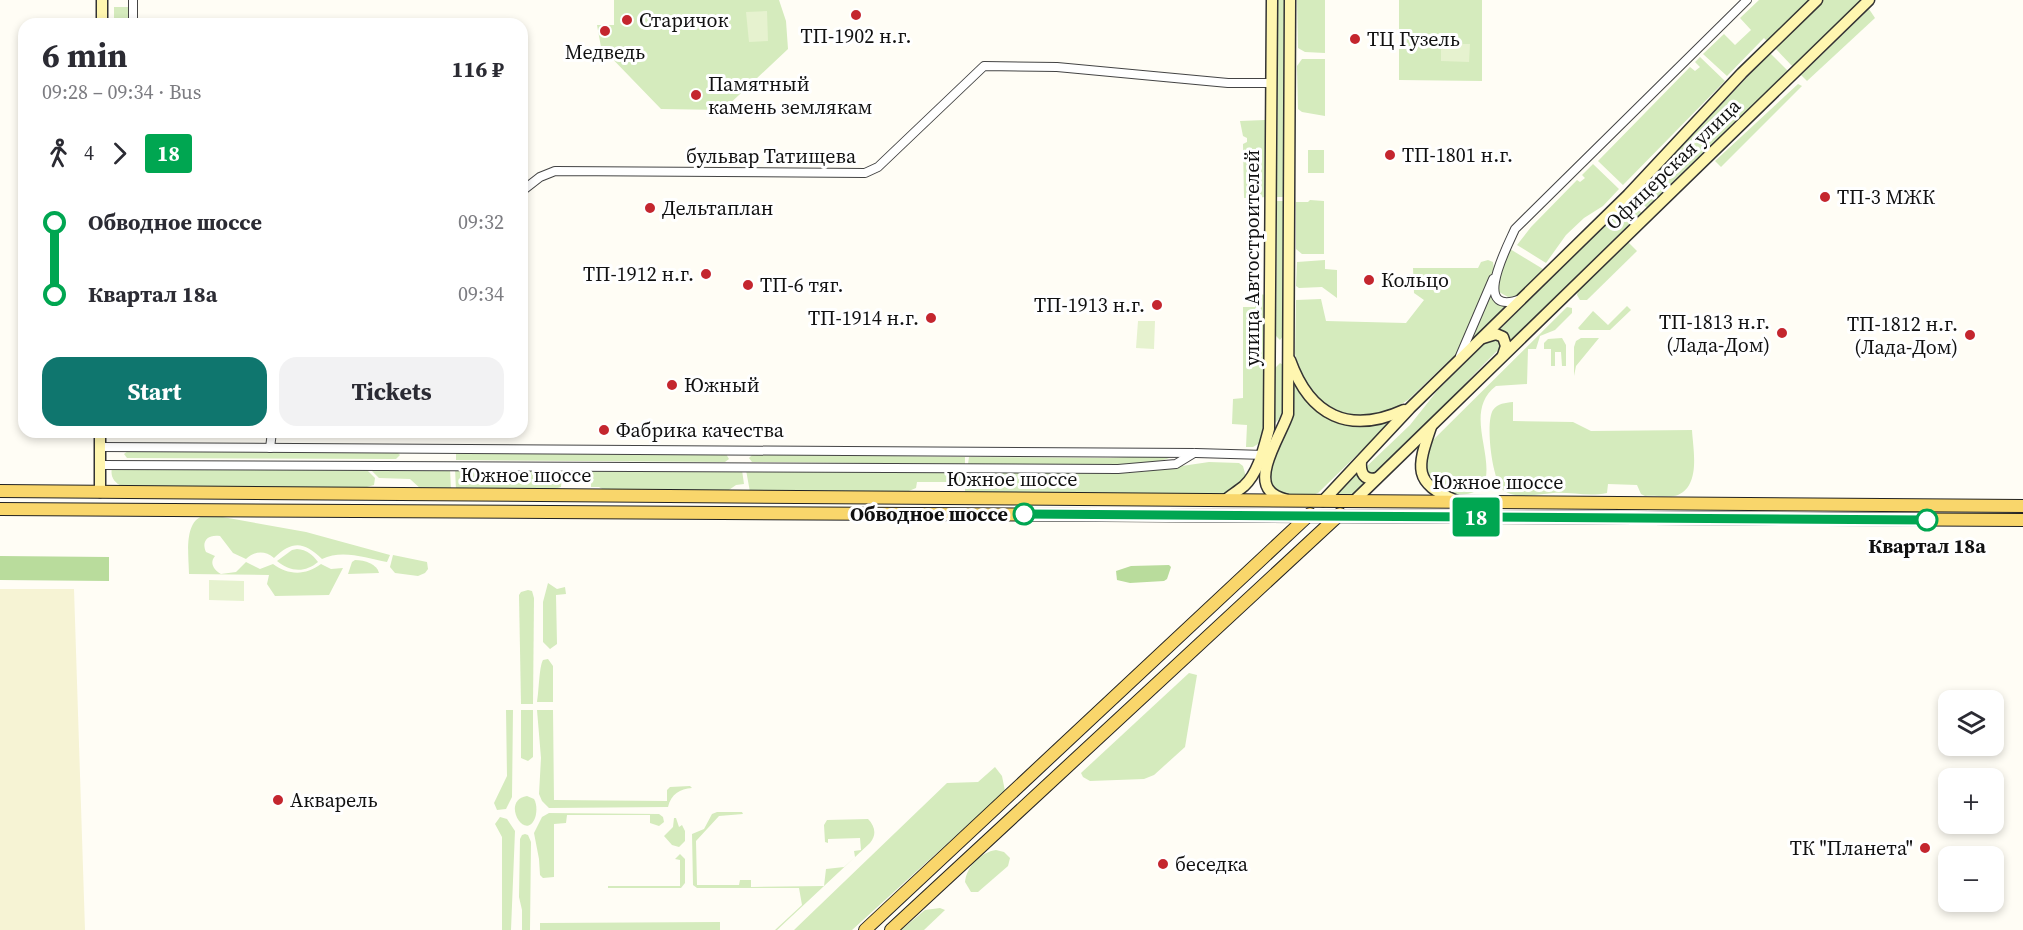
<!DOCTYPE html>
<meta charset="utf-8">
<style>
:root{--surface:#fff;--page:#f2f2f3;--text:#2b2b33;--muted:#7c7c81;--accent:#0f766e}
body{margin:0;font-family:"Source Serif 4",serif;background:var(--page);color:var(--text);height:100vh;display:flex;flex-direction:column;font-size:22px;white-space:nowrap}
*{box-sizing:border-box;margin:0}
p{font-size:20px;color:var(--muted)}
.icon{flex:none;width:33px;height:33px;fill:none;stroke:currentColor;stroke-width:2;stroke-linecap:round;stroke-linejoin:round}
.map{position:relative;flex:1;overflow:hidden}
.panel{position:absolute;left:18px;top:18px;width:510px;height:420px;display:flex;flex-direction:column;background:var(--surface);border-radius:18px;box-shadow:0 3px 9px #0003}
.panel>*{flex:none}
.badge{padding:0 12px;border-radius:4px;font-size:21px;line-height:39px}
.buttons{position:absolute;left:1938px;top:690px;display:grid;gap:12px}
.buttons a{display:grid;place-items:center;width:66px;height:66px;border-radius:12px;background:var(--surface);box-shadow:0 3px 9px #0003;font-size:30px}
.map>.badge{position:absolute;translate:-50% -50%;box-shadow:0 0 0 3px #fff}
.legs{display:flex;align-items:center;gap:9px;height:66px;padding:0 24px;font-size:20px}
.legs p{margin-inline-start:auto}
.summary{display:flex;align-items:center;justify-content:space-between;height:102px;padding:0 24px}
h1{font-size:33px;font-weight:700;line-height:45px}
.primary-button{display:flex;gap:12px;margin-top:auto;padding:12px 24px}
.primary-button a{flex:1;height:69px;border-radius:18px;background:var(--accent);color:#fff;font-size:24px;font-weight:700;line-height:69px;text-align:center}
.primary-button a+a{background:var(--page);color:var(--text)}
ul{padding:0 24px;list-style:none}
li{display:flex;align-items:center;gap:21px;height:72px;font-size:22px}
li i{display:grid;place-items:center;width:9px;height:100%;margin:0 8px;background:currentColor}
li i::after{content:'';width:15px;height:15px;margin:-8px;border:4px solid;border-radius:50%;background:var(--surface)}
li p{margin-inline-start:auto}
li:first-child i{background:linear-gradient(#0000 50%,currentColor 0)}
li:last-child i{background:linear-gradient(currentColor 50%,#0000 0)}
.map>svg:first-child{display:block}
.farmland{fill:#f6f3d4}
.green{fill:#d5ebbd}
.forest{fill:#b9dc9c}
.pitch{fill:#e6f2cf}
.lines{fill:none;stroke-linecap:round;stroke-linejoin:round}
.street-casing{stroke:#444;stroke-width:10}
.secondary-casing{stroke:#333;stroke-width:13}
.primary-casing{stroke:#222;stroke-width:14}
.street{stroke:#fff;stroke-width:8}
.secondary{stroke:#fff6b0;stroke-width:10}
.primary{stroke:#f9d66b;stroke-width:12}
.line-1-casing{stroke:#fff;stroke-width:14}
.line-1{stroke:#00a651;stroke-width:9}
.poi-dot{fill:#c4262e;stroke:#fff;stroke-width:2}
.stop-1-dot{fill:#fff;stroke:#00a651;stroke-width:3}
.labels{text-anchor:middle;stroke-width:6;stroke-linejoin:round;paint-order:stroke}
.poi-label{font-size:20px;fill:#111;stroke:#fff;text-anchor:start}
.street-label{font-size:20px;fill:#111;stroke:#fff}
.stop-label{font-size:20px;font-weight:bold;fill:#111;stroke:#fff;text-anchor:end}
</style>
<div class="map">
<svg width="2023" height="930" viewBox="0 0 2023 930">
<rect width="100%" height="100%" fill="#fffdf5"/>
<path class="farmland" d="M0 589H74L85 930H0Z"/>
<g class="green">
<path d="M614 0H779L786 21 788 49 723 110 661 109 601 47 597 25H614Z"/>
<path d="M1278 0H1286L1285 197H1277Z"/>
<path d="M1297 0H1325V53L1305 52 1298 48Z"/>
<path d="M1399 0H1482V81L1399 80Z"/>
<path d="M1759 0H1809L1767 41 1764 38 1727 76 1703 54 1724 34 1735 45 1751 30 1740 18Z"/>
<path d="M1823 0H1862L1793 67 1775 48Z"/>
<rect x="114" y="7" width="17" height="17"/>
<path d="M1869 9 1875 18 1807 81 1801 75Z"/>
<path d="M1770 53 1789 72 1647 208 1635 196Z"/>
<path d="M1700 57 1725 81 1623 185 1598 161 1690 67 1695 71 1700 67 1695 62Z"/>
<path d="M1302 59H1325V116L1302 112 1298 109 1297 66Z"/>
<path d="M1798 84 1802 86 1721 167 1715 161Z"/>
<path d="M1265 120 1267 121 1269 197 1244 198 1243 144 1247 142V138L1243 136 1240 121Z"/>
<rect x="1308" y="150" width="16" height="23"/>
<path d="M1593 164 1619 189 1603 206 1584 218 1566 235 1546 263 1517 245 1531 227 1577 180 1580 182 1585 178 1582 175Z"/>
<path d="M1310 200 1324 201V254H1302L1296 249V202H1308Z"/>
<path d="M1277 201H1284L1283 336 1280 340 1276 336Z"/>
<path d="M1629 201 1642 213 1508 344 1498 331Z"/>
<path d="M1628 242 1637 251 1587 300H1580L1577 295 1578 290Z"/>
<path d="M1510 249 1543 269 1518 296 1508 297 1499 292 1496 280Z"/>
<path d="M1325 260V269L1337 270V298L1322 287 1299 288 1296 286 1297 262Z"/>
<path d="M1488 260 1493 262 1494 269 1459 351 1408 400 1383 415 1348 417 1321 404 1302 377 1295 354 1296 300 1321 299 1326 321 1406 323 1424 300 1414 293 1413 268H1478L1481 262Z"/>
<path d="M1491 292 1494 298 1509 305 1471 343Z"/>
<path d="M1255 293 1265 295 1266 429 1260 443 1253 447H1246L1247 425 1232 424 1233 399 1243 398V307H1255Z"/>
<path d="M1627 306 1631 310 1610 330H1580L1578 328 1593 311 1608 325Z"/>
<path d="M1567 307 1572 308V313L1555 330 1540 336 1536 349H1528L1527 384 1496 386C1462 412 1497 458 1483 487 1475 494 1455 498 1445 492 1438 489 1432 481 1426 476L1424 460 1431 442Z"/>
<path d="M1497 338 1501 344 1500 348C1458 390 1418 434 1375 476L1368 475 1366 467 1410 425 1437 391 1485 343 1490 339Z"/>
<path d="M1562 338 1566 345V366H1562L1561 352H1555V366H1551V349H1544V343L1548 339Z"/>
<path d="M1581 338H1599L1576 366 1574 376V347L1576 341Z"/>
<path d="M1280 363 1283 365C1283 382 1290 412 1275 423V368Z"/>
<path d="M1292 374C1303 404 1332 432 1367 425 1377 423 1388 418 1398 415L1318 493C1304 499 1285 496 1272 490L1268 469 1292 421Z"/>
<path d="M1513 402V421L1573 422 1591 431 1692 430C1693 449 1701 485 1678 495 1670 498 1655 495 1645 496L1641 494 1637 485 1608 484 1607 493C1589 497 1572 492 1553 493 1538 494 1516 500 1503 490 1492 480 1485 422 1493 410 1498 403 1505 403 1513 402Z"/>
<path d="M129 450 397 452 400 455 396 459 127 458 124 454Z"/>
<path d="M456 453 726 454 729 459 725 462 456 460Z"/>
<path d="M753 454 965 457V464L752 462 749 458Z"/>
<path d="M1168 455 1170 457C1160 469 995 464 968 464L969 457 1110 458Z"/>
<path d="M1209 462 1239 463 1243 466 1246 477 1229 494 1219 495 965 493V472L1117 473 1141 472Z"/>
<path d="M364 467 375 478 374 485 360 489 122 486C114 483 110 476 112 468Z"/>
<path d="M368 467 450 468 451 490H422L410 479 379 478Z"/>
<path d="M455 468 586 469 585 475H562L561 487 549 491 456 490Z"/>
<path d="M591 469 742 470 744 484 736 485 726 492 606 491 599 487H591Z"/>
<path d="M1358 469 1369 482 1356 496H1333Z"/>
<path d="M746 470 961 472V488L951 482H917L916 488 904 493 750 492Z"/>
<path d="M203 516H217L306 532 390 555 387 562C366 558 342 549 322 559 304 542 293 540 274 558 265 550 254 551 246 559L233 553 220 536C208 534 201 541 206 552L215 556C209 563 214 570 221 574L236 572 246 562 260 569 273 564C288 575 305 576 321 564L331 569 343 568 329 595 275 596 267 584 269 575 189 574C189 558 183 522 203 516Z"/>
<path d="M297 549C307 550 312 554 318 562 305 573 290 572 277 561L292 550Z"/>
<path d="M393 555 427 562 428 569 425 573 418 576 395 573 390 567Z"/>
<path d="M355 560C365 560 377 564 379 573L348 574 352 562Z"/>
<path d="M548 583 557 589 565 587 566 594 556 595 557 644 550 649 543 642V602Z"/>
<path d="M528 590 532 591 534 598 533 704H521L519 595 521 592Z"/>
<path d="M548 659 553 666V702H537C539 691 539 667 543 660Z"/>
<path d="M1189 673 1197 675 1185 747 1154 775 1144 779 1090 781 1083 777 1081 773Z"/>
<path d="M506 710H513L512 797 506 809 497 810 494 803 507 776Z"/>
<path d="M521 710H533V757L528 761 521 758Z"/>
<path d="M537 710H553L554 800 667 801V790L670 787 690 786 692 788C680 789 671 794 668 807L549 808 542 801 539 794 541 758Z"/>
<path d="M995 767 1002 776 1005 791 852 930H794L947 783 978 782Z"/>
<path d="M527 796 534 799C537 804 537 812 535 818 525 843 500 800 527 796Z"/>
<path d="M717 812H742L743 814 719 816 696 841 697 885H739L740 880H751V887L824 886 826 869 844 867 855 857 854 851 861 850 860 838 828 839V843L825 842 824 825 827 820 868 819C875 826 877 835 870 843L777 930H775L802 905 799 888H697L693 885 692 834 704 829 712 814Z"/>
<path d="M549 813 659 814 663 817 664 822 659 826 650 823V815H567L566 823 554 824V877L543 878 540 875 539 859 534 833 542 817Z"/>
<path d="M500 817 507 819 515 831 511 930H502V837L495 824Z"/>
<path d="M674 818H676L679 827 682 825 685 831V841L679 847 672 845 664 836 673 827Z"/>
<path d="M525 834 528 835 531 842 530 930H522V910L519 897 520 839 522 835Z"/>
<path d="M996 850 1004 852 1010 858 1008 866 978 892H971L965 882C966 867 981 852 996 850Z"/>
<path d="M680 854 685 859V883L681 888H608V886H680V860L675 859Z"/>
<path d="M940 908 945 910 924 930H901L925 910Z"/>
<path d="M720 922V930H540V923Z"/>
</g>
<g class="forest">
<path d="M0 556 109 557V581L0 580Z"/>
<path d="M1169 565 1171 567 1167 579 1164 581 1130 583 1117 580 1116 571 1131 566Z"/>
</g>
<g class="pitch">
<path d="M767 11 768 41 749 42 746 12Z"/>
<path d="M1441 44H1470L1469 62 1441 61Z"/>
<path d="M1138 321H1155L1154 349 1136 348Z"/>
<path d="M209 580 244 581V601L209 600Z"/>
</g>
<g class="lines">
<g class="street-casing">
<g id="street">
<path d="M133 24V0"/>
<path d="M522 191 540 177 555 171 865 173 878 167 984 66 1057 67 1228 83H1272"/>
<path d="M1521 299C1469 318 1508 245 1515 229L1747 0"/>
<path d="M1460 356 1493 279"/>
<path d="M100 447 1196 453 1265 455"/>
<path d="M270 448 272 432"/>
<path d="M100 465 1118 469 1176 464 1194 453"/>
</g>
</g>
<g class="secondary-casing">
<g id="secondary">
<path d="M102 0V24"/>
<path d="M1483 338 1496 334 1503 337 1506 346 1503 355"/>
<path d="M1290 360C1310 416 1349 435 1404 410"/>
<path d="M1431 427C1417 468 1412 483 1457 501"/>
<path d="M100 432V492"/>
<path d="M1361 461C1360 473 1364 481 1377 478"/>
<path d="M1225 500C1231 495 1238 491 1244 486 1259 472 1264 447 1269 429L1272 0"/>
<path d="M1287 500C1281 498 1274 496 1270 491 1254 474 1282 433 1288 414L1290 0"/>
<path d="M1323 501 1410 408 1628 195 1742 73 1817 0"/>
<path d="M1354 501 1869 0"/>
</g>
</g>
<g class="primary-casing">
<g id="primary">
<path d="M0 491 2023 506"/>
<path d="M0 509 2023 520"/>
<path d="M865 930 1310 514"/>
<path d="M891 930 1340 514"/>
</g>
</g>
<use href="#street" class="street"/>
<use href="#secondary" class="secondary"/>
<use href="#primary" class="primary"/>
</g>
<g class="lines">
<g class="line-1-casing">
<path id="line-1" d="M1024 514 1927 520"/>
</g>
<use href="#line-1" class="line-1"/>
</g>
<g class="poi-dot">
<circle cx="856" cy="15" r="6"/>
<circle cx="627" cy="20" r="6"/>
<circle cx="605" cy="31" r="6"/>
<circle cx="1355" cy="39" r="6"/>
<circle cx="696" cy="95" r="6"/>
<circle cx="1390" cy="155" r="6"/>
<circle cx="1825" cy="197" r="6"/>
<circle cx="650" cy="208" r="6"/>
<circle cx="706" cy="274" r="6"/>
<circle cx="1369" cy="280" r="6"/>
<circle cx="748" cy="285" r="6"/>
<circle cx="1157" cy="305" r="6"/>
<circle cx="931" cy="318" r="6"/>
<circle cx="1782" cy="333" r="6"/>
<circle cx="1970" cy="335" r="6"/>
<circle cx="672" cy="385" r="6"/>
<circle cx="604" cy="430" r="6"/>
<circle cx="278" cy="800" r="6"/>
<circle cx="1925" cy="848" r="6"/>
<circle cx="1163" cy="864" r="6"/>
</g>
<g class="stop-1-dot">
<circle cx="1024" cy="514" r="10"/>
<circle cx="1927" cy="520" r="10"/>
</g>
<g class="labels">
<g class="poi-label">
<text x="639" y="27">Старичок</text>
<text x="856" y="43" text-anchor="middle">ТП-1902 н.г.</text>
<text x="1367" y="46">ТЦ Гузель</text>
<text x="605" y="59" text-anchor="middle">Медведь</text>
<text x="708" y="91">Памятный<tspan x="708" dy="23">камень землякам</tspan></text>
<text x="1402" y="162">ТП-1801 н.г.</text>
<text x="1837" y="204">ТП-3 МЖК</text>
<text x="662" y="215">Дельтаплан</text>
<text x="694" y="281" text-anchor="end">ТП-1912 н.г.</text>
<text x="1381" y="287">Кольцо</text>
<text x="760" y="292">ТП-6 тяг.</text>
<text x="1145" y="312" text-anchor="end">ТП-1913 н.г.</text>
<text x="919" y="325" text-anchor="end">ТП-1914 н.г.</text>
<text x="1770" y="329" text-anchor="end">ТП-1813 н.г.<tspan x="1770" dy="23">(Лада-Дом)</tspan></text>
<text x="1958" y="331" text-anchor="end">ТП-1812 н.г.<tspan x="1958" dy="23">(Лада-Дом)</tspan></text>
<text x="684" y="392">Южный</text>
<text x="616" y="437">Фабрика качества</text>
<text x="290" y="807">Акварель</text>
<text x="1913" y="855" text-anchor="end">ТК "Планета"</text>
<text x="1175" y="871">беседка</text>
</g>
<g class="street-label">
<text x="771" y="163">бульвар Татищева</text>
<text transform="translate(1673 164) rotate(-44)" y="7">Офицерская улица</text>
<text transform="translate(1252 258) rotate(-90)" y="7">улица Автостроителей</text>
<text x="526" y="482">Южное шоссе</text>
<text x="1012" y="486">Южное шоссе</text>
<text x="1498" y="489">Южное шоссе</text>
</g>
<g class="stop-label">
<text x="1008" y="521">Обводное шоссе</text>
<text x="1927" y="553" text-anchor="middle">Квартал 18а</text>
</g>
</g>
</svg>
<div class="buttons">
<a><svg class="icon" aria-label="layers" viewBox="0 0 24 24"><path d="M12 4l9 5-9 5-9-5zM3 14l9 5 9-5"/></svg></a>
<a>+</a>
<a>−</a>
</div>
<b class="badge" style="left:1476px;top:517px;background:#00a651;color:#fff">18</b>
<section class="panel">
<div class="summary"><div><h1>6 min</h1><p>09:28 – 09:34 · Bus</p></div><b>116 ₽</b></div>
<div class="legs"><svg class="icon" aria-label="walk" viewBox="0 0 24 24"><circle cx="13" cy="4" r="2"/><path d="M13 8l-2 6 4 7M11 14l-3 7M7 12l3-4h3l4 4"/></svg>4<svg class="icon" aria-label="forward" viewBox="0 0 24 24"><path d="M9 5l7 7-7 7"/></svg><b class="badge" style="background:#00a651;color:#fff">18</b></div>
<ul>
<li><i style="color:#00a651"></i><b>Обводное шоссе</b><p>09:32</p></li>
<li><i style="color:#00a651"></i><b>Квартал 18а</b><p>09:34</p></li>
</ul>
<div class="primary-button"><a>Start</a><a>Tickets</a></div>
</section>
</div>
